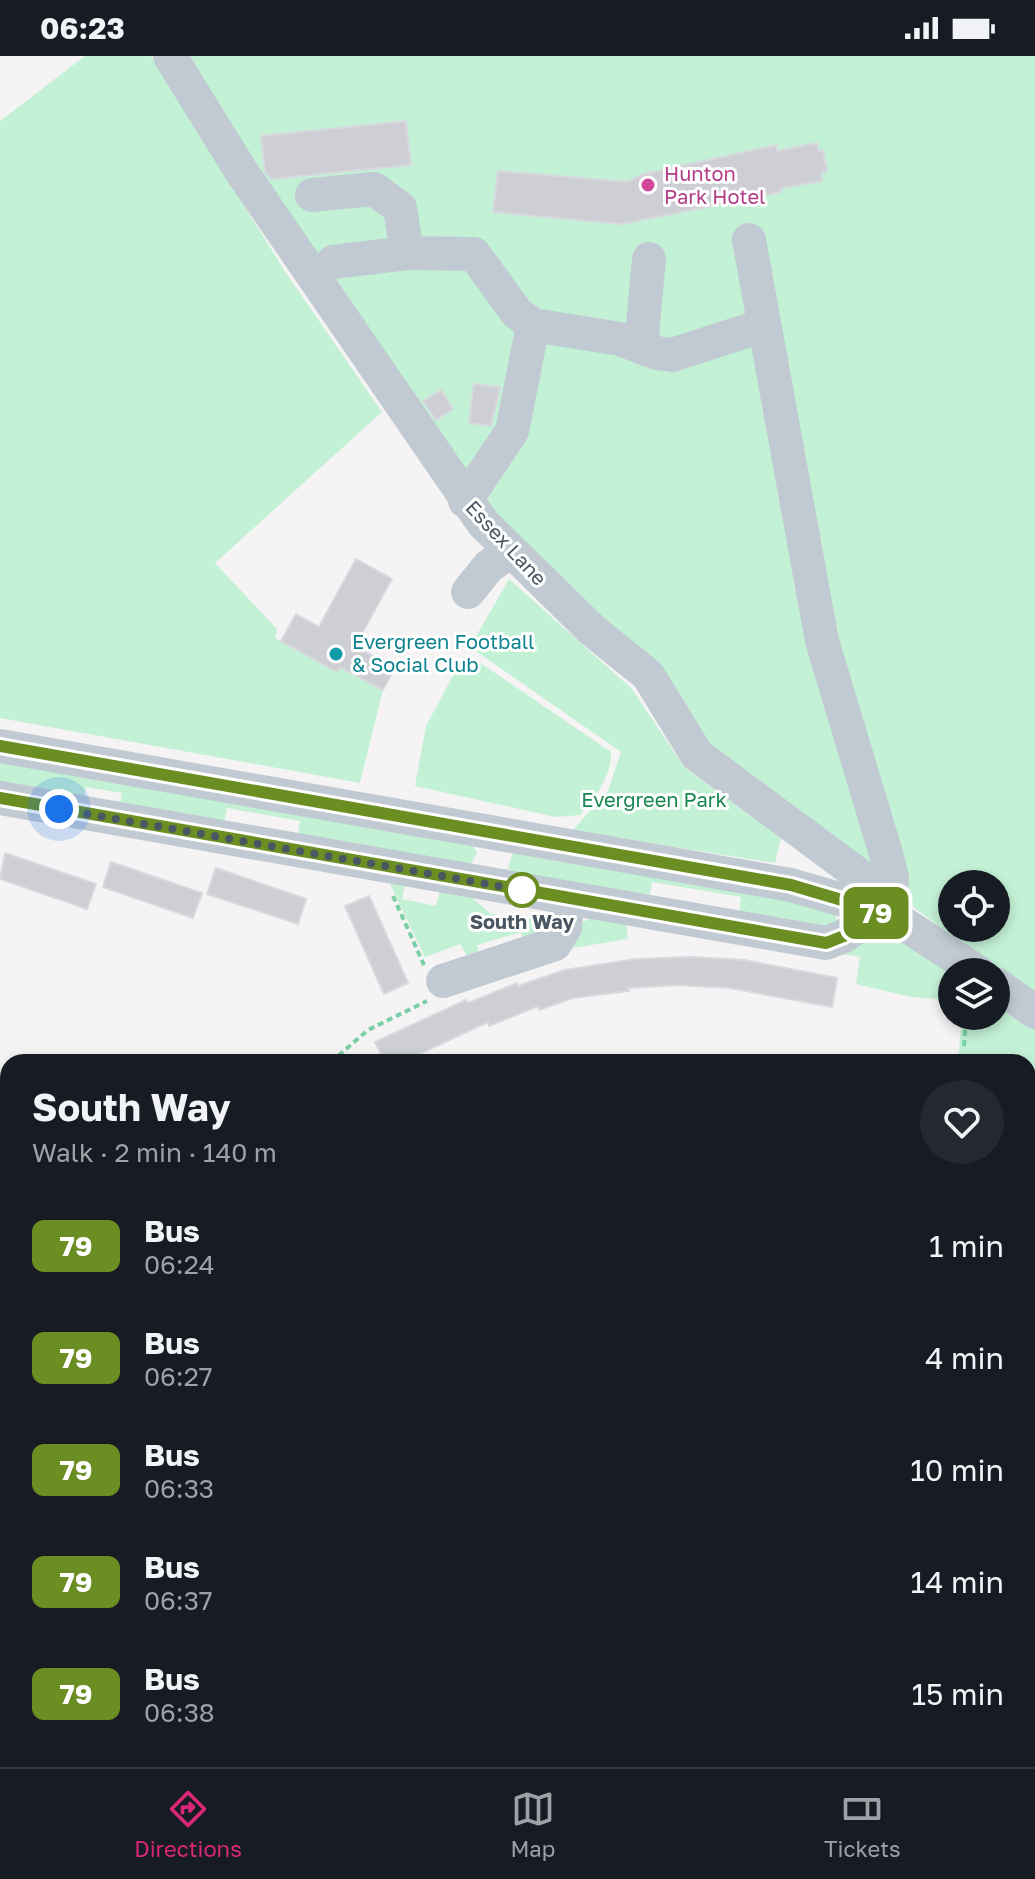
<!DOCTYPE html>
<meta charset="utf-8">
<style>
:root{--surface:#171b24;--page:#242831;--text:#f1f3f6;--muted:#9ea1a6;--line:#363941;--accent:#db2777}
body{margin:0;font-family:"Golos Text",sans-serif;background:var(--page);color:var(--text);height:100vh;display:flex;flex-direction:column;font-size:30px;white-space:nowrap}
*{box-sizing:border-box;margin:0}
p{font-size:26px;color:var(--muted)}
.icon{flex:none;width:44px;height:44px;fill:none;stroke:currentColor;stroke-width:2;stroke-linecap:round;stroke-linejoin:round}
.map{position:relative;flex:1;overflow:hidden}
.side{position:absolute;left:0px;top:998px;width:1036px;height:714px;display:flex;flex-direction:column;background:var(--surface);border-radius:24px 24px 0 0;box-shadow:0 4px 12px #0003}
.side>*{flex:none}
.badge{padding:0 16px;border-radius:12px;font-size:28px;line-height:52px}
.tools{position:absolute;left:938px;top:814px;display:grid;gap:16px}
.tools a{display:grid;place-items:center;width:72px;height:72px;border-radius:50%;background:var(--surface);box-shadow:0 4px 12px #0003;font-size:40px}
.you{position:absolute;width:40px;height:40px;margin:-20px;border:6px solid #fff;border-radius:50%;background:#1a73e8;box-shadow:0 0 0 12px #1a73e833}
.map>.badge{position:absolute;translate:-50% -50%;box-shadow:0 0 0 4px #fff}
.round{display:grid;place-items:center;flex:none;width:84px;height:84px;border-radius:42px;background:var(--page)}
.summary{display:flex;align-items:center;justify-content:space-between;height:136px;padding:0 32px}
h1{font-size:38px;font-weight:700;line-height:60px}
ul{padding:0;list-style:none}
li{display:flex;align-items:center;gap:24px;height:112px;padding:0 32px}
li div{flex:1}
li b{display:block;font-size:30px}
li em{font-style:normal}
li .badge{min-width:88px;font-weight:700;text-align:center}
.status{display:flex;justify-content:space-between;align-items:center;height:56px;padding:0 40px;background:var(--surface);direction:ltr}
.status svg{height:22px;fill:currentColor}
.tabs{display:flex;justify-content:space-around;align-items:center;height:112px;border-top:2px solid var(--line);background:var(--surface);font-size:22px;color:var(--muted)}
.tabs a{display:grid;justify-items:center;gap:4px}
.tabs .current{color:var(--accent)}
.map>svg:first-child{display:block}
.green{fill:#c3f1d5;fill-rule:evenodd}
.building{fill:#cdcfd5;stroke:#d7d9de;stroke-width:2}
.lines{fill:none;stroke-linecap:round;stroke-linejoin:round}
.path{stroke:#7ad0a6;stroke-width:4;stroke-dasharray:6 4;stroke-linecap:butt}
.minor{stroke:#c1cad2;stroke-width:34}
.line-casing{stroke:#fff;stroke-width:18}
.line{stroke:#6b8e23;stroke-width:12}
.walk{stroke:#4a5661;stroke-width:8;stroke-dasharray:0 14.4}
.hotel-dot{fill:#d1479c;stroke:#fff;stroke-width:3}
.culture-dot{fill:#0f9aa8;stroke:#fff;stroke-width:3}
.stop-dot{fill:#fff;stroke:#6b8e23;stroke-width:4}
.labels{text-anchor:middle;stroke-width:6;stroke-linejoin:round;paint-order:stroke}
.hotel-label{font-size:20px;fill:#b23c85;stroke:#fff;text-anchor:start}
.street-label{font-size:20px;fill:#4a5661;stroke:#fff}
.culture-label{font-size:20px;fill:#0d838f;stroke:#fff;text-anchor:start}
.park-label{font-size:20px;fill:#17864f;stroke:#fff}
.stop-label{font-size:20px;font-weight:bold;fill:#4a5661;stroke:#fff}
</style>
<div class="status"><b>06:23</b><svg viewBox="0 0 49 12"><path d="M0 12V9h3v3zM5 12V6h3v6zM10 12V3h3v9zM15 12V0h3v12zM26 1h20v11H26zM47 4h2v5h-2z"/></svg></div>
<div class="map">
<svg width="1035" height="1711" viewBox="0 0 1035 1711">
<rect width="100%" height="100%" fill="#f5f3f3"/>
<g class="green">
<path d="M85 0H151L286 217 382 356 215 507 277 573 275 582 337 615 340 611 383 634 360 727 0 662V65Z"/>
<path d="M181 0H1035V940L891 835 711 692 603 565 487 454ZM952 828H996V872H952Z"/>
<path d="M509 523 632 633 685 712 781 782 775 807 572 775 608 735 621 696 470 591Z"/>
<path d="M463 601 473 602 611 696C612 719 595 743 580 759L556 761 415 730 426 670Z"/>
<path d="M0 703 473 790 477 797 469 811 297 784 300 765 227 752 223 772 119 753 122 737 86 731 83 746 0 731Z"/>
<path d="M513 796 833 852 838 867 834 872 739 858 741 841 652 826 649 842 515 818 508 812Z"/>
<path d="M388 824 405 827 402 843 436 850 440 835 470 840 491 858 558 866 525 890 521 876 477 889 481 903 470 905 460 888 425 901Z"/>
<path d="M590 862 626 867 628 883 573 892 580 868Z"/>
<path d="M884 876 897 880 952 916V944L911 941 856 928 860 901 835 897Z"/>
<path d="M996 937 1035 972V1089L1028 1092V1006H958L962 960H996Z"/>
</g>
<g class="building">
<path d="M406 65 411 109 271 123 265 115 261 80Z"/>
<path d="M817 87 818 95 823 94 827 115 821 117 822 125 781 132V136L622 168 493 156 498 115 628 126 644 118 777 89V95Z"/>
<path d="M474 328 500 331 491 370 469 367Z"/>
<path d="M441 334 453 353 436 364 423 345Z"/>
<path d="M356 503 392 523 355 590 395 612 383 634 340 611 337 616 281 585 296 558 319 571Z"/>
<path d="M5 797 96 828 87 853 0 823Z"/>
<path d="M111 806 202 837 193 862 103 831Z"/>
<path d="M216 812 306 843 298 868 207 838Z"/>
<path d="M369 840 408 927 384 938 345 850Z"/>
<path d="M691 901 744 904 837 922 832 951 730 932 678 929 628 932 629 935 573 942 539 954 538 950 489 970 488 966 402 1006H385L375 986 466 944 468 947 517 927 518 930 565 914 636 903Z"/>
</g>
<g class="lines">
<g class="path">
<path d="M393 840 424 909"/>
<path d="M964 990 966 960"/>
<path d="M331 1006 368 974 427 945"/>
<path d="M1028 1159 1035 1161"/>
<path d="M602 1704 619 1711"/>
<path d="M791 1711 794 1704"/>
</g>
<g class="minor">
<path d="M170 0 241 115 483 467 592 574 648 619 697 699 890 842 887 857"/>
<path d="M312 139 374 133 400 152 407 197"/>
<path d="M749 184 822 585 887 801 892 822 890 842"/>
<path d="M333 206 407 197 474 198 517 257 533 269 512 375 465 445"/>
<path d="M533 269 620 283 657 297 672 299 762 270"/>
<path d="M641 290 649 203"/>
<path d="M468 536 489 510 510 496"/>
<path d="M0 690 791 829 887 857 978 916"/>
<path d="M0 742 826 887 844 880 879 855"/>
<path d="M443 925 555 888 565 871 568 842"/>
<path d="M996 928 1035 956"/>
<path d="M1028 1111 1035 1107"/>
<path d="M0 1245 8 1247"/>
<path d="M1028 1634 1035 1616"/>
<path d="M0 1636 8 1632"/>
<path d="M940 1704 959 1711"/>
<path d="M346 1711 348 1704"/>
<path d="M435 1711V1704"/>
<path d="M685 1711 688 1704"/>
<path d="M998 1711 1000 1704"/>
</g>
</g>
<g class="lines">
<g class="line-casing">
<path id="line" d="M0 690 791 829 879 855 844 880 826 887 0 742"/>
</g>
<use href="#line" class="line"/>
<path class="walk" d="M59 753 522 834"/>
</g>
<circle class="hotel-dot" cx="648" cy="129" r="8"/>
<circle class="culture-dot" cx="336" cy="598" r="8"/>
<circle class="stop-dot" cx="522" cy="834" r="16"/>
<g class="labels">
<g class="hotel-label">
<text x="664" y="125">Hunton<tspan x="664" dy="23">Park Hotel</tspan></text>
</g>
<g class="street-label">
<text transform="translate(506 487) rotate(47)" y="7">Essex Lane</text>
</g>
<g class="culture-label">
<text x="352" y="593">Evergreen Football<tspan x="352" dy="23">&amp; Social Club</tspan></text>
</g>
<g class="park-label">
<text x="654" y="751">Evergreen Park</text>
</g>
<g class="stop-label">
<text x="522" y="873">South Way</text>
</g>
</g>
</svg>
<div class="tools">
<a><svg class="icon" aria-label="locate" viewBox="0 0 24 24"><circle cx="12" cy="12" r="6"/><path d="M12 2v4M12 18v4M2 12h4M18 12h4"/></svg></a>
<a><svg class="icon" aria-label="layers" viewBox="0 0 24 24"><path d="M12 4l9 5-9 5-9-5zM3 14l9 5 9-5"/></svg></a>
</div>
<div class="you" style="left:59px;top:753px"></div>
<b class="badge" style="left:876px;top:857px;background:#6b8e23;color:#fff">79</b>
<section class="side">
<div class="summary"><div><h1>South Way</h1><p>Walk · 2 min · 140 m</p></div><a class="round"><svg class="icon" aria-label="heart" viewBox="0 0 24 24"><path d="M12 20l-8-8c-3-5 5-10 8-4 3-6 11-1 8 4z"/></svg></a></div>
<ul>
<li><span class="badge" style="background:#6b8e23;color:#fff">79</span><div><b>Bus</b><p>06:24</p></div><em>1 min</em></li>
<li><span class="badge" style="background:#6b8e23;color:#fff">79</span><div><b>Bus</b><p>06:27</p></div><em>4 min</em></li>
<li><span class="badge" style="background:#6b8e23;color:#fff">79</span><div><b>Bus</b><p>06:33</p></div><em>10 min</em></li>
<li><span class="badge" style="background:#6b8e23;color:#fff">79</span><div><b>Bus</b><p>06:37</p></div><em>14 min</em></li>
<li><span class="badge" style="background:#6b8e23;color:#fff">79</span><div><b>Bus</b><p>06:38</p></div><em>15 min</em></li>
</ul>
</section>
</div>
<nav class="tabs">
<a class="current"><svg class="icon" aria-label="directions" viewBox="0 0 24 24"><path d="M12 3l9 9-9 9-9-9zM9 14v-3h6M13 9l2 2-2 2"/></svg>Directions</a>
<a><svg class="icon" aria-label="map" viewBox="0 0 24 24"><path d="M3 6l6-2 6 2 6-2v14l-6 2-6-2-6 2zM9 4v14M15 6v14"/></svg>Map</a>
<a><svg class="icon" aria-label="tickets" viewBox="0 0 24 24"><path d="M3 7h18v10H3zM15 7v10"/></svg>Tickets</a>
</nav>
